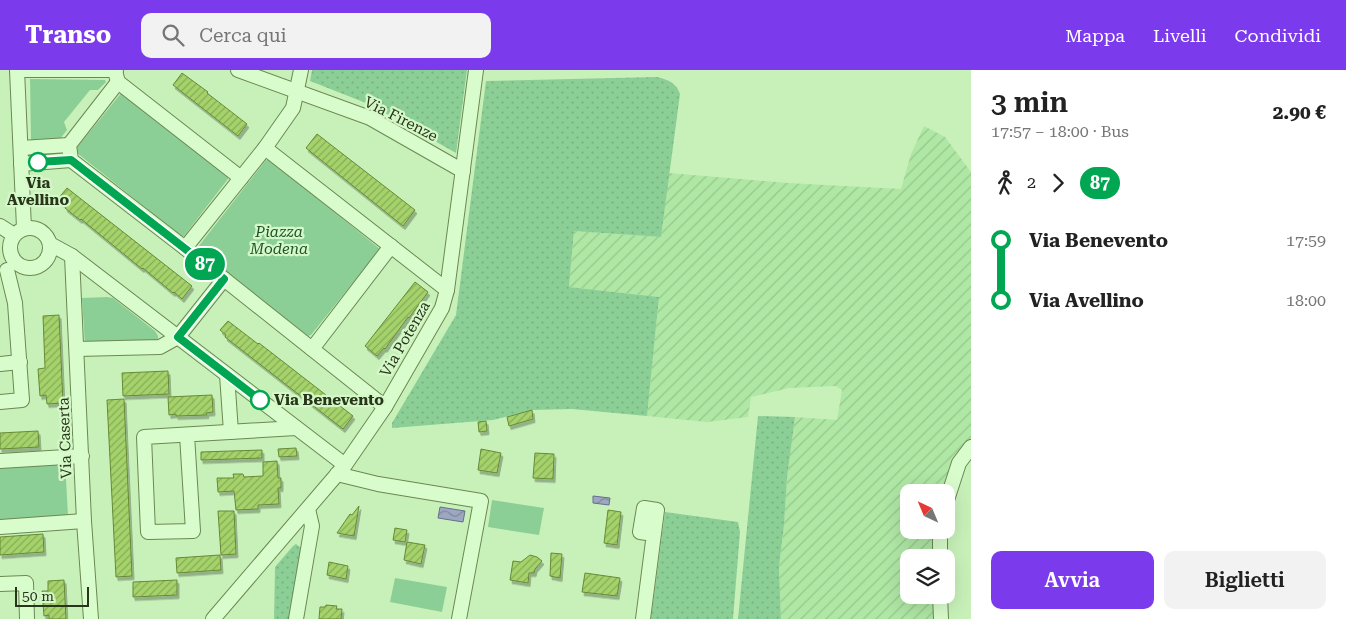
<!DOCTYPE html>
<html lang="it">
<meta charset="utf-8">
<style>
:root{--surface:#fff;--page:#f2f2f2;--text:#222;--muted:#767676;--accent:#7c3aed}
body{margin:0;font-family:"Roboto Serif",serif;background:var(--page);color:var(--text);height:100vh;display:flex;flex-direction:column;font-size:19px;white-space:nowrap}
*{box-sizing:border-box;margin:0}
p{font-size:16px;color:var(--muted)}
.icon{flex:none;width:28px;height:28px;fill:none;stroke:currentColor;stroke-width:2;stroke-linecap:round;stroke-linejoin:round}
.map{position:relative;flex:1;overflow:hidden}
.drawer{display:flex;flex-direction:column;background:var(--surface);width:375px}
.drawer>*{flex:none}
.badge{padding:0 10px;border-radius:16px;font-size:18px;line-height:32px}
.needle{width:32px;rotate:316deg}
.fabs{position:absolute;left:900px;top:414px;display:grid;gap:10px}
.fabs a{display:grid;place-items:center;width:55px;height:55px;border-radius:10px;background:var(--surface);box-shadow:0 5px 20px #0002;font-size:25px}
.scale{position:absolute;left:15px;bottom:12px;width:74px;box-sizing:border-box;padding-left:5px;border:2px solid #273619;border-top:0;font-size:14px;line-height:18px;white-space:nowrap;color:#273619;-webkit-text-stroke:4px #d5f8c9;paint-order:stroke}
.map>.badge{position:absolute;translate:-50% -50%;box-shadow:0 0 0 2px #fff}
.legs{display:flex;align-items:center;gap:8px;height:55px;padding:0 20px;font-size:16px}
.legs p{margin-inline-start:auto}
.summary{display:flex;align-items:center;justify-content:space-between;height:85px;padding:0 20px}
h1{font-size:28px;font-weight:600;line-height:38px}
.primary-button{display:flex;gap:10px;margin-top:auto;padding:10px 20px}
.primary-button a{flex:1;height:58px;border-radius:10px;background:var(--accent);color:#fff;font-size:20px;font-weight:600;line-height:58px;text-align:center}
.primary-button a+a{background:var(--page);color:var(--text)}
ul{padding:0 20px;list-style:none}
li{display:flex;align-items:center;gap:18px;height:60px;font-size:19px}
li i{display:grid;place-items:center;width:8px;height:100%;margin:0 6px;background:currentColor}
li i::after{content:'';width:12px;height:12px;margin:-6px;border:4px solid;border-radius:50%;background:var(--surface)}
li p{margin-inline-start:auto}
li:first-child i{background:linear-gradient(#0000 50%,currentColor 0)}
li:last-child i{background:linear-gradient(currentColor 50%,#0000 0)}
header{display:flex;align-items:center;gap:30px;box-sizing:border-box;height:70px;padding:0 25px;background:var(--accent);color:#fff}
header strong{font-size:24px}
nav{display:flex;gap:28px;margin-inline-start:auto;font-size:18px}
.search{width:350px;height:45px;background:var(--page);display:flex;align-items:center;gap:12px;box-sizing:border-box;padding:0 18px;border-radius:10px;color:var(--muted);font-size:19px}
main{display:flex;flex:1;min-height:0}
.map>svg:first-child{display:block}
.farmland{fill:url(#farmland-furrows)}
.grass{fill:url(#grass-dots)}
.park{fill:#8ccf96}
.water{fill:url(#water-waves);stroke:#656f8e}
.building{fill:url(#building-hatch);stroke:#678936;filter:url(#shadow)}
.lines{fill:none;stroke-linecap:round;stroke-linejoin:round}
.minor-casing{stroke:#6b8852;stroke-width:16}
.minor{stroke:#d9fccc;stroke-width:14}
.line-1-casing{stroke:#fff;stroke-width:11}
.line-1{stroke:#00a651;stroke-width:8}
.stop-1-dot{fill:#fff;stroke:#00a651;stroke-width:2.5}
.labels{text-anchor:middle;stroke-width:4.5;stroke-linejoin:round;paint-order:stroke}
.street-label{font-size:15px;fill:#273619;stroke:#d5f8c9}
.stop-label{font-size:15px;font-weight:bold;fill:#273619;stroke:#d5f8c9}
.park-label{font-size:15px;font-style:italic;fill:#1e542c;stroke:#d5f8c9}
</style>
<header>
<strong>Transo</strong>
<div class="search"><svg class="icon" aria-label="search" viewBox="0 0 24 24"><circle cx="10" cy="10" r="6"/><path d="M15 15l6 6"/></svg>Cerca qui</div>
<nav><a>Mappa</a><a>Livelli</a><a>Condividi</a></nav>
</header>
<main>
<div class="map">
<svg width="971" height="549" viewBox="0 0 971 549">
<defs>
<pattern id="farmland-furrows" width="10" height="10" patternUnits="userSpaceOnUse" patternTransform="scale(1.25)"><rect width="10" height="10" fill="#afe7a5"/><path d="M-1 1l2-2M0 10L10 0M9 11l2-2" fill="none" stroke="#97c78d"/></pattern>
<pattern id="grass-dots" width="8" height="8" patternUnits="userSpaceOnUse" patternTransform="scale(1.25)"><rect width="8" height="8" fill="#8ccf96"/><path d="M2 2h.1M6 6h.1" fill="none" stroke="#79b281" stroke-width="1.8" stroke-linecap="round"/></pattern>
<pattern id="water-waves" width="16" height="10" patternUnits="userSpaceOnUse" patternTransform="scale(1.25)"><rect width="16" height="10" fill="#9ea7c1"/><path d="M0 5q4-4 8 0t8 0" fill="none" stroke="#81899c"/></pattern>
<pattern id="building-hatch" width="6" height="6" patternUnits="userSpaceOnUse" patternTransform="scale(1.25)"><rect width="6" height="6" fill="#a5d36b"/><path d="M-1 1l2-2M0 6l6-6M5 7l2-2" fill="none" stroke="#86ac57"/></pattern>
<filter id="shadow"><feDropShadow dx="2" dy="3.5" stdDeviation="0" flood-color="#0004"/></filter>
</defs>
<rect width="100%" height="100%" fill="#c8f1b9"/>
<path class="farmland" d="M924 56 945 67 971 102V368L953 390 944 422H909V460H935V487L909 488V525H936V549H781L779 497 784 455 787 408 795 347 837 350 842 320 836 316 789 318 751 327 748 347 707 352 647 346 659 227 569 217 574 161 661 167 669 103 788 113 901 119 911 84Z"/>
<g class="grass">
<path d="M312 0H467L456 83 371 35 310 11Z"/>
<path d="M657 7C668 10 676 12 680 24L661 167 574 161 569 217 659 227 647 346 572 339 532 340 493 350 392 358V353L456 245 486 11Z"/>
<path d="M758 346 795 347 787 408 784 455 779 497 781 549H738Z"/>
<path d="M665 442 738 452 740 462 733 549H651Z"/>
<path d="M296 474 301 478 289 549H274L275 497 293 476Z"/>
</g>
<g class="park">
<path d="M30 9 105 10 106 12 98 20H90L64 52 67 60 60 69 31 70Z"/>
<path d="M122 22 229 107 228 109 184 166H181L77 83 75 80Z"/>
<path d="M266 90H270L380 179 311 265 308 266 198 180V177Z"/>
<path d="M107 227 113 228 155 261 158 266V269L154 272 85 275 82 228Z"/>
<path d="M65 391 68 446 0 450V394Z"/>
<path d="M492 430 544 438 539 465 488 457Z"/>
<path d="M395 508 447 517 442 542 390 532Z"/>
</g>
<g class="water">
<path d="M593 426 610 428 609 435 593 433Z"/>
<path d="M440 437 465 441 463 452 438 448Z"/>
</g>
<g class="building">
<path d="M182 3 208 22 207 23 247 54 238 66 173 15Z"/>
<path d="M317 64 415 140 403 156 306 78Z"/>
<path d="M67 118 192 216 182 229 174 222 173 223 143 198 142 199 81 149 80 150 65 138 66 136 57 130Z"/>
<path d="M415 212 428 222 409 248 408 247 385 279 384 278 377 286 365 276Z"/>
<path d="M59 245 63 333 47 334 46 325 40 326 38 299 45 298 43 246Z"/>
<path d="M228 251 258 274 259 273 353 346 343 359 225 267 226 265 220 260Z"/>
<path d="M168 301 169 324 123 326 122 303Z"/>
<path d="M212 325 213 342 206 343 207 345 176 346V344L169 345 168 327Z"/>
<path d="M124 329 132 506 116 507 107 330Z"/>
<path d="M532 340 533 349 509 356 507 347Z"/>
<path d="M486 351 487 361 479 362 478 352Z"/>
<path d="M38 361 39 377 0 379V363Z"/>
<path d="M296 378 297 386 279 387 278 379Z"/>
<path d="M481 379 501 383 497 403 478 400Z"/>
<path d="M262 380V388L201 390V382Z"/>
<path d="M535 383 554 384 553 409 533 408Z"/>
<path d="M277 391 278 408H281V418H278L279 434 258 435V439L236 440 234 421 218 422 217 408H234L233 404H243L244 407 263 406V392Z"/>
<path d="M359 436 354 466 337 463 350 444 352 445Z"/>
<path d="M608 440 621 442 617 475 604 473Z"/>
<path d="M218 441H234L236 484 221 485Z"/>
<path d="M395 458 407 460 405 472 393 470Z"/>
<path d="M43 464 44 482 0 485V467Z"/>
<path d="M407 472 425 475 421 494 404 490Z"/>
<path d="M551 483 562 484 560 508 550 506Z"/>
<path d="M220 485 221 500 177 503 176 488Z"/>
<path d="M530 485 537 487 542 491 535 499 534 503H529L528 513 510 510 513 491 521 492Z"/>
<path d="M329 492 348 496 346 509 327 505Z"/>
<path d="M585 503 620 508 617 526 582 522Z"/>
<path d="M64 510 66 549H49V545L44 546 42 521H48V511Z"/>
<path d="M177 510V525L133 527V512Z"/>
<path d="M326 535 337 536 336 539H342L341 549H319L320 537H325Z"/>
</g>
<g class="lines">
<g class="minor-casing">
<g id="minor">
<path d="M17 0 24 158"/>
<path d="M17 0H116"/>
<path d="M238 0 370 48 463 101"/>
<path d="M115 1 118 12 241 108"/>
<path d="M118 12 69 75 71 90 185 178 385 337"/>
<path d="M21 78 69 75"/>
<path d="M265 78 447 220"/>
<path d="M21 94 71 90"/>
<path d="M0 156 14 165"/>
<circle cx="30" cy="178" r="20"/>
<path d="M50 174 72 186 345 395"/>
<path d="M185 178 265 78 293 38 301 0"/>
<path d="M72 186 84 451 91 549"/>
<path d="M77 279 160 277 178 267 224 209"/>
<path d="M312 279 391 176"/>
<path d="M0 294 20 292"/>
<path d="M227 305 231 362"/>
<path d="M0 332 22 330 15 233 7 200"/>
<path d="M187 365 193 461 148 462 144 367 296 358"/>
<path d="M0 391 82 386"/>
<path d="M337 404 378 414 481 431 459 549"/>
<path d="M946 433 959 393 971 377"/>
<path d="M0 457 84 451"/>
<path d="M940 460V488"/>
<path d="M0 514 26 513 27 549"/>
<path d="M940 525 941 549"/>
<path d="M213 549 345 395 385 337 442 238 447 220 476 0"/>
<path d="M296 549 312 456 308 439"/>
<path d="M643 549 657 440 644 438 640 462 654 464"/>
</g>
</g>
<use href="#minor" class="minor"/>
</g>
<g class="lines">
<g class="line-1-casing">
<path id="line-1" d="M38 92 71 90 224 209 178 267 260 330"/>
</g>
<use href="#line-1" class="line-1"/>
</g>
<g class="stop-1-dot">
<circle cx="38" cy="92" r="9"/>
<circle cx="260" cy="330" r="9"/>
</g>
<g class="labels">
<g class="street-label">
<text transform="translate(401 49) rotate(27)" y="5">Via Firenze</text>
<text transform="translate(405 269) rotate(-60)" y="5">Via Potenza</text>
<text transform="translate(65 368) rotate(-92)" y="5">Via Caserta</text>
</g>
<g class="stop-label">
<text x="38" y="118">Via<tspan x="38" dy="17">Avellino</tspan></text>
<text x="274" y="335" text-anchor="start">Via Benevento</text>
</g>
<g class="park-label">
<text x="279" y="167">Piazza<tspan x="279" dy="17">Modena</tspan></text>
</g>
</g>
</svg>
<div class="fabs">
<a><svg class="needle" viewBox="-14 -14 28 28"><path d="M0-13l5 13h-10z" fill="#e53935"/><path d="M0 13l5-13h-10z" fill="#767676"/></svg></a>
<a><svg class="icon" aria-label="layers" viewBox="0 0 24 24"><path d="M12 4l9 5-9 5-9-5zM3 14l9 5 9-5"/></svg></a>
</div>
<div class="scale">50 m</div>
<b class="badge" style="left:205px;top:194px;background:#00a651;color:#fff">87</b>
</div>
<section class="drawer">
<div class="summary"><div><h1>3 min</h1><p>17:57 – 18:00 · Bus</p></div><b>2.90 €</b></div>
<div class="legs"><svg class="icon" aria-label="walk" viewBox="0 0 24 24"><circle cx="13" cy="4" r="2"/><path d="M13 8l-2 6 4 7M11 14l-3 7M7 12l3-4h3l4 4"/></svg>2<svg class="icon" aria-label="forward" viewBox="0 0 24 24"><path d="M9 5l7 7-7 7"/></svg><b class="badge" style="background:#00a651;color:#fff">87</b></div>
<ul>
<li><i style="color:#00a651"></i><b>Via Benevento</b><p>17:59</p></li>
<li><i style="color:#00a651"></i><b>Via Avellino</b><p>18:00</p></li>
</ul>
<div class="primary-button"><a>Avvia</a><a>Biglietti</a></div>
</section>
</main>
